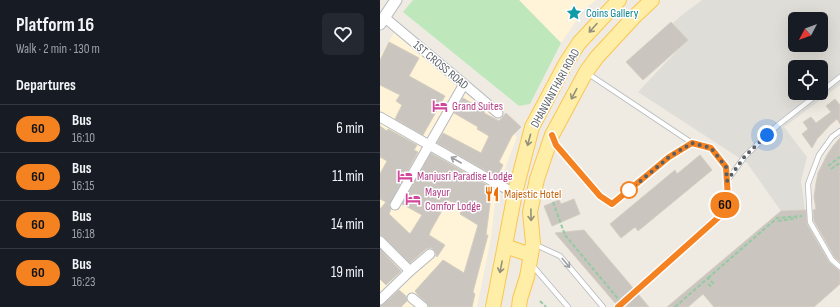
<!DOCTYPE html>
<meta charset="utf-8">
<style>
:root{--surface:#171b24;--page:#242831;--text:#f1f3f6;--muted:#9ea1a6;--line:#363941}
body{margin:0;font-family:"Sofia Sans Condensed",sans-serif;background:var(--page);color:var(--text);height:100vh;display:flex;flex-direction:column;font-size:15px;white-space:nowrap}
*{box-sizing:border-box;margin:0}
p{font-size:13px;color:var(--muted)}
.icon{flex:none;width:22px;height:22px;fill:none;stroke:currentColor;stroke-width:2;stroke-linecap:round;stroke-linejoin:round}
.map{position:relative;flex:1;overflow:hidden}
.panel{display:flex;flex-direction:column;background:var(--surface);width:380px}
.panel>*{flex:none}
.badge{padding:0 8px;border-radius:13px;font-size:14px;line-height:26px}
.needle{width:26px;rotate:229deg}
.controls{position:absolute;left:408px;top:12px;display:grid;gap:8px}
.controls a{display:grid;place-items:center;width:40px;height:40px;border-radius:6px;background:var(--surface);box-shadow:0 4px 16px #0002;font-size:20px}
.you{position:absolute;width:20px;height:20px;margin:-10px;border:3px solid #fff;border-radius:50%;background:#1a73e8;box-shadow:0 0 0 6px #1a73e833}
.map>.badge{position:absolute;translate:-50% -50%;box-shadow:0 0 0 2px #fff}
h2{padding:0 16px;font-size:15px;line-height:36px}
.round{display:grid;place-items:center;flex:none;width:42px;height:42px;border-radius:6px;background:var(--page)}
.overview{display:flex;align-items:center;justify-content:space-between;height:68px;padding:0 16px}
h1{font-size:19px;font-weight:700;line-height:30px}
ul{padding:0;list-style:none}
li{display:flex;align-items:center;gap:12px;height:48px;padding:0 16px;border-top:1px solid var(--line)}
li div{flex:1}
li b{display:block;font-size:15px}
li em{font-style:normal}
li .badge{min-width:44px;font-weight:700;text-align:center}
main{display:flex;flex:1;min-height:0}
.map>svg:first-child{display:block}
.commercial{fill:#fff4d7}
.industrial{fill:#dfddd7;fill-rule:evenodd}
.green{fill:#bee8bc}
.building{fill:#cac6bf;stroke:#d4cdc0}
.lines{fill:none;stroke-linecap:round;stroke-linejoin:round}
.service-casing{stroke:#b5b9be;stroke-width:6}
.minor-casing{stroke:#b5b9be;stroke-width:11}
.tertiary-casing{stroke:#b5b9be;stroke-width:13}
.primary-casing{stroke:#fcc64e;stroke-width:16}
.path{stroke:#94caa2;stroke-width:2;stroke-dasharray:4 2;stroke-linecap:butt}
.service{stroke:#fff;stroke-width:4.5}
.minor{stroke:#fff;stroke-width:9}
.tertiary{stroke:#fff;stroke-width:11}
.primary{stroke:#ffeea7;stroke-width:14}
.path-bridge{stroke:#94caa2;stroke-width:2;stroke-dasharray:4 2;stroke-linecap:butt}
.oneway{stroke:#94917b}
.oneway2{stroke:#9c9fa2}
.line-casing{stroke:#fff;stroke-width:9}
.line{stroke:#f58220;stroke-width:6}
.walk{stroke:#5a5f64;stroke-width:4;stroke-dasharray:0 7.2}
.stop-dot{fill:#fff;stroke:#f58220;stroke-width:2}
.labels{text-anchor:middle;stroke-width:3;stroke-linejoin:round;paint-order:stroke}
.culture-label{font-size:12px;fill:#0d838f;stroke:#fff;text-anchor:start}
.street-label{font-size:12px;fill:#5a5f64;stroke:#fff}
.hotel-label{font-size:12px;fill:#b23c85;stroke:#fff;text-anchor:start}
.food-label{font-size:12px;fill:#c56008;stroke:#fff;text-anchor:start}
</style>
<main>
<section class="panel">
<div class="overview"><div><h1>Platform 16</h1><p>Walk · 2 min · 130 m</p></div><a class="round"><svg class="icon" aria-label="heart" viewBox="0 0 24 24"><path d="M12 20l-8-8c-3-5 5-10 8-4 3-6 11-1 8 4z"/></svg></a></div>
<h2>Departures</h2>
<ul>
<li><span class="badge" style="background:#f58220;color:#111">60</span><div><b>Bus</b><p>16:10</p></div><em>6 min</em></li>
<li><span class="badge" style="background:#f58220;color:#111">60</span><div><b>Bus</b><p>16:15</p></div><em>11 min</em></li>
<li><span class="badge" style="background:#f58220;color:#111">60</span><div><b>Bus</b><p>16:18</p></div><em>14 min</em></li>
<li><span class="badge" style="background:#f58220;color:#111">60</span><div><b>Bus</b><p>16:23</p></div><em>19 min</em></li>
</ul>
</section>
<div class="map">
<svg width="460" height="307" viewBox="0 0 460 307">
<rect width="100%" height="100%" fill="#efebe2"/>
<g class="commercial">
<path d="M139 0H216L202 12 181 43Z"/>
<path d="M14 33 137 137 116 192 111 238 97 307H0V56Z"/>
</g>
<path class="industrial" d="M322 0H460V85L404 127 427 157 421 181 425 210 401 211 367 163 258 92 307 40 293 23 302 15ZM415 19H441V45H415ZM415 67H441V93H415Z"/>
<path class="green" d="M33 0H139L181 43 150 104 139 106 23 12Z"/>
<g class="building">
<path d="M291 22 308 40 263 80 246 62Z"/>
<path d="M9 42 39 58 29 76 65 96 43 135 15 119 22 105 16 101 20 95 0 85V60Z"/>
<path d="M83 98 105 111 104 113 119 121 126 113 141 127 132 136 119 162 123 165 117 177 57 143 63 133 101 153 109 136 97 129 98 127 74 113Z"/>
<path d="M455 99 460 105V124L457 119 451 124 437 139 432 148 422 134 428 129 423 122 431 117 436 123 451 112 446 106Z"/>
<path d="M0 126 7 131 8 129 37 145 34 150 38 152 9 205 11 209 9 214 30 234 42 215 22 204 51 153 112 188 106 235H108L93 292 95 294 92 307H49L47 303 38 295 35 291 63 260 84 273 98 225 80 214 83 208 68 200 51 230 49 235 65 245 57 257 56 256V253L54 250 52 248H49L46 249 30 263 4 237 0 235V209L6 202 0 199V174L7 161 0 157Z"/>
<path d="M460 138V262L455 258 434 221 433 210 436 209 434 197 436 183 438 173 447 155 453 146Z"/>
<path d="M320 155 332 170 258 231 255 227 241 238 230 224 295 170 297 174Z"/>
<path d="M194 199 200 214 172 226 164 206 179 200 181 204Z"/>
<path d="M426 210 427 224 449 262 458 270 460 271V284L434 307H334L323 294 308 307H287L401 211Z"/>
<path d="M204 230 253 288 236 304 175 233Z"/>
<path d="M0 249 21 271 6 285 0 279Z"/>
<path d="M19 290 26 296 27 301 21 307H0V306L4 304Z"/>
<path d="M258 294 269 307H244Z"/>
</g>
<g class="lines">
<g class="service-casing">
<g id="service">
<path d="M207 73 312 143"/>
<path d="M441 92 460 77"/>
<path d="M460 131 452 137 439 155 428 184 430 222 452 260 460 267"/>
<path d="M174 140 176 145 220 196 232 204 289 157 312 143 331 148 346 167 348 199 340 216 238 307"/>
<path d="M347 181 365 156 398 125 439 93"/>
<path d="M154 244 180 256 223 307"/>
<path d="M152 265 188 307"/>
</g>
</g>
<g class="minor-casing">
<g id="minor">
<path d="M4 17 84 84 118 113"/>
<path d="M0 117 121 186 135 193"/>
<path d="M15 205 84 84"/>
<path d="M0 241 30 271"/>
<path d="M32 298 43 307"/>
<path d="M0 300 30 271 50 254"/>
</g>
</g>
<g class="tertiary-casing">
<path id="tertiary" d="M0 24 16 0"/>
</g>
<g class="primary-casing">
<g id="primary">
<path d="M125 246 151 255"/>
<path d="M113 307 135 193 152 127 186 63 199 43 239 0"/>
<path d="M139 307 140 299 147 277 153 243 150 212 157 179 172 135 206 72 217 57 254 17 272 0"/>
</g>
</g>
<g class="path">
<path d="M448 166 460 157"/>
<path d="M451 169 460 163"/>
<path d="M173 202 185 235"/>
<path d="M398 221 417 218"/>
<path d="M328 278 397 218 422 216"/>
<path d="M160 301 166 307"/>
<path d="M295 307 328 278 333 283 330 286 327 282"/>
</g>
<use href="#service" class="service"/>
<use href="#minor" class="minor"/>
<use href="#tertiary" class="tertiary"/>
<use href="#primary" class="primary"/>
<path class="path-bridge" d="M185 235 245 307"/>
</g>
<defs><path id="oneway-shaft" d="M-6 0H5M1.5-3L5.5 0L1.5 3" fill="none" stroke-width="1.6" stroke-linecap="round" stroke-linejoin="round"/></defs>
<g class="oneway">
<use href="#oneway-shaft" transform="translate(213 28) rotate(132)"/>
<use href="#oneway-shaft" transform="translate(194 94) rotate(118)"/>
<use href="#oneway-shaft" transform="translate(149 140) rotate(105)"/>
<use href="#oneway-shaft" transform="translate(151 215) rotate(89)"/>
<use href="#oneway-shaft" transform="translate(121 267) rotate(101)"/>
</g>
<g class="oneway2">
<use href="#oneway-shaft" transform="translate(76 160) rotate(-150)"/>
<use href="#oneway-shaft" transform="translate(186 263) rotate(50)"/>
</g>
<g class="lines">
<g class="line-casing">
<path id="line" d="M172 135 176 145 220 196 232 204 289 157 312 143 331 148 346 167 348 199 340 216 238 307"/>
</g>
<use href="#line" class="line"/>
<path class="walk" d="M249 190 244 195 289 157 312 143 331 148 346 167 347 181 365 156 387 135"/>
</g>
<defs>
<g id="sight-bare" transform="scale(1.2)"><path d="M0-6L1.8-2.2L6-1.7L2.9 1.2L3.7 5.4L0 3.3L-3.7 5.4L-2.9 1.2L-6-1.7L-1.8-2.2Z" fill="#0f9aa8" stroke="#fff" stroke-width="2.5" paint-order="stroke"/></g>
<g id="hotel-bare" transform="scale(1.2)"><path d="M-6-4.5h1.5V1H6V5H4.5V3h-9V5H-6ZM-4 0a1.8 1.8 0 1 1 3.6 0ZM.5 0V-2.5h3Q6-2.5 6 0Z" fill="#d1479c" stroke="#fff" stroke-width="2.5" paint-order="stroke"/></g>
<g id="restaurant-bare" transform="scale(1.2)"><path d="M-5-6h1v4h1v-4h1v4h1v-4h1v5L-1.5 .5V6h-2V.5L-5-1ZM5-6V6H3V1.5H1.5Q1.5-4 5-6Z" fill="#e8710a" stroke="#fff" stroke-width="2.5" paint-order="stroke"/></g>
</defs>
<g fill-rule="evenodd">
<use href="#sight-bare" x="194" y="13"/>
<use href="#hotel-bare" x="60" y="106"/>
<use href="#hotel-bare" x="25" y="176"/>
<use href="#restaurant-bare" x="112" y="194"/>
<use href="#hotel-bare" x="33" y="199"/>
</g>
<circle class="stop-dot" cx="249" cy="190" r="8"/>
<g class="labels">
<g class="culture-label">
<text x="206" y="17">Coins Gallery</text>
</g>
<g class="street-label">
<text transform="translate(61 65) rotate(40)" y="4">1ST CROSS ROAD</text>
<text transform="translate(175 88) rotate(-61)" y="4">DHANVANTHARI ROAD</text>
</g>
<g class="hotel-label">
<text x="72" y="110">Grand Suites</text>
<text x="37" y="180">Manjusri Paradise Lodge</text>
<text x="45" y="196">Mayur<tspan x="45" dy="14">Comfor Lodge</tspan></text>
</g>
<g class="food-label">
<text x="124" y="198">Majestic Hotel</text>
</g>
</g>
</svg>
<div class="controls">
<a><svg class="needle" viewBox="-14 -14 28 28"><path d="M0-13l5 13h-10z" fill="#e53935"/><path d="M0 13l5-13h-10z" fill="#9ea1a6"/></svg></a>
<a><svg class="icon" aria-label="locate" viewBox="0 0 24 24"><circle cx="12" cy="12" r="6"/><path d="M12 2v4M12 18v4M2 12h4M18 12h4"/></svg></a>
</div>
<div class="you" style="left:387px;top:135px"></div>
<b class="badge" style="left:345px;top:205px;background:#f58220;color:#111">60</b>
</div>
</main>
